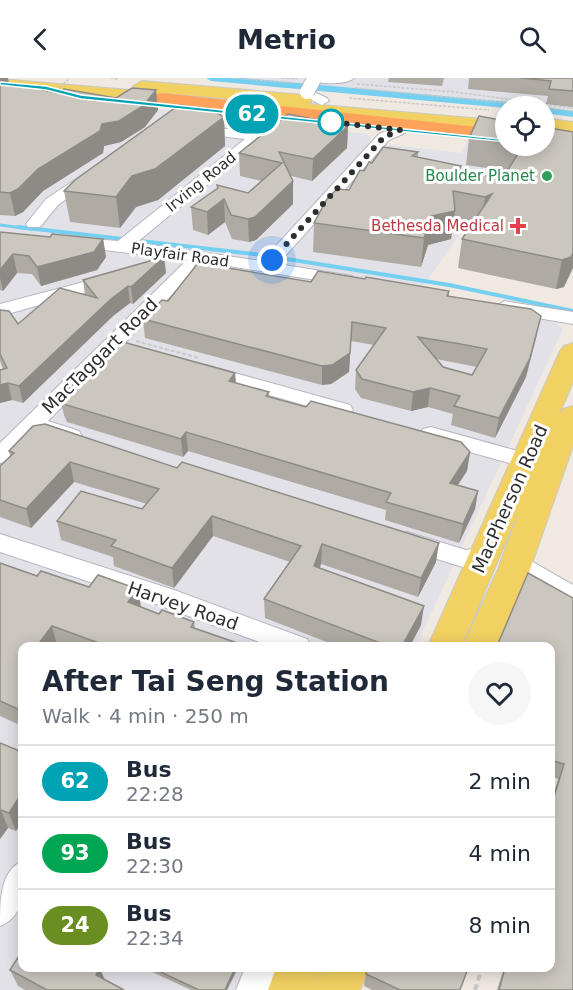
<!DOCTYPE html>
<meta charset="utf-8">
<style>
:root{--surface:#fff;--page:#f6f6f7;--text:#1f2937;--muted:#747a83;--line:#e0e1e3}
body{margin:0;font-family:"DejaVu Sans",sans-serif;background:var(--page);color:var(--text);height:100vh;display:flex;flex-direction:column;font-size:22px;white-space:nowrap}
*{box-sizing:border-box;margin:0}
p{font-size:20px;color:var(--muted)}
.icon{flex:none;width:33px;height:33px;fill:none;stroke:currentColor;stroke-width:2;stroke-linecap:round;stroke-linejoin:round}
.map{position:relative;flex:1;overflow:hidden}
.drawer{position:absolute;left:18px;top:564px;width:537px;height:330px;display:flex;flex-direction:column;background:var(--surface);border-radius:12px;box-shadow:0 3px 15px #0003}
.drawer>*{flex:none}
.badge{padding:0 12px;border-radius:20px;font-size:21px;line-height:39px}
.tools{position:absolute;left:495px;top:18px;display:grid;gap:12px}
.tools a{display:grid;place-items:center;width:60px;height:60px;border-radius:50%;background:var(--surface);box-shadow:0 3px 15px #0003;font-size:30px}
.you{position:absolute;width:30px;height:30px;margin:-15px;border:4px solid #fff;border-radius:50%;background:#1a73e8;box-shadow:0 0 0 9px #1a73e833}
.map>.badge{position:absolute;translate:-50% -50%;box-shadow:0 0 0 3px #fff}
.round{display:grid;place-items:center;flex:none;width:63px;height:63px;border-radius:32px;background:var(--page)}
.head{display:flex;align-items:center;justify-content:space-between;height:102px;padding:0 24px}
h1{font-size:28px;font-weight:700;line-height:45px}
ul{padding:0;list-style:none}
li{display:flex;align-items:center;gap:18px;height:72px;padding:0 24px;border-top:2px solid var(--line)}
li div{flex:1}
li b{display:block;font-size:22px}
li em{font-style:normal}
li .badge{min-width:66px;font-weight:700;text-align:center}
header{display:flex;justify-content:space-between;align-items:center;height:78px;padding:0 24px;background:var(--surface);font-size:27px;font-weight:700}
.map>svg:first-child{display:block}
.industrial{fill:#e3e1e8}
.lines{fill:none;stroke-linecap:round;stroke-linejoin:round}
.stream-far1{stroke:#75cff0;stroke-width:3}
.stream{stroke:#75cff0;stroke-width:4}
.canal{fill:#75cff0;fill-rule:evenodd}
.minor-casing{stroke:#b4b7c1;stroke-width:2}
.major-casing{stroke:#c9c9c9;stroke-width:2}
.highway-casing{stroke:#c9c9c9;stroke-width:2}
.path-far2{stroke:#c9c9c9;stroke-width:1.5;stroke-dasharray:3 1.5;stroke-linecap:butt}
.path-far1{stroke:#c9c9c9;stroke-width:2;stroke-dasharray:4 2;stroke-linecap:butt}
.path{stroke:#c9c9c9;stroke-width:4;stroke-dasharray:6 4;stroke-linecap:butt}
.minor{fill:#fff;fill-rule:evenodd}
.major{fill:#f2d163;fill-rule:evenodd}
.highway{fill:#ffa35c;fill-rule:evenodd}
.minor-bridge-casing{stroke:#b4b7c1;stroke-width:16;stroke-linecap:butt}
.path-bridge{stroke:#c9c9c9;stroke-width:1.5;stroke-dasharray:3 1.5;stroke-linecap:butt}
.minor-bridge{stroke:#fff;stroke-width:14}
.wall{fill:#afaba4;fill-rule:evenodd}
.shaded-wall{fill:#8e8b86}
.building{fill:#cbc7bf;stroke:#8e8b86;stroke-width:1.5;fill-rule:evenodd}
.line{fill:#00a3b4;stroke:#fff;stroke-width:1.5}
.walk{stroke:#2e2e2e;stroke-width:6;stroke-dasharray:0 10.8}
.stop-dot{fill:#fff;stroke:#00a3b4;stroke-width:3}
.leisure-dot{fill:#2e9e5b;stroke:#fff;stroke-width:2}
.health-dot{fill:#e0444e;stroke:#fff;stroke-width:2}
.labels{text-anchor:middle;stroke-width:6;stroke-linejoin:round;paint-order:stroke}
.far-leisure-label{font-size:15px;fill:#27864d;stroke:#fff;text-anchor:end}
.far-street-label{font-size:15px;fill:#2e2e2e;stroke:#fff}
.far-health-label{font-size:15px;fill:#be3a42;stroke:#fff;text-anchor:end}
.street-label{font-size:18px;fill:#2e2e2e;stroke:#fff}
</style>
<header><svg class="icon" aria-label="back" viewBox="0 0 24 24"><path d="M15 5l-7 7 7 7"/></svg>Metrio<svg class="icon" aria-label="search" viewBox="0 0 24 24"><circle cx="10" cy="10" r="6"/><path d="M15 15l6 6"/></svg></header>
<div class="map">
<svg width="573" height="912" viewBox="0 0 573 912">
<rect width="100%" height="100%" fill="#efe9e1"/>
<g class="industrial">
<path d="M238 0H573V32L459 19Z"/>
<path d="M0 22 116 28 211 36 204 47 274 55 306 48 366 56 372 60 368 64 462 75 468 61 521 68 415 220 555 244 563 251 416 568H22V890H268L257 912H0Z"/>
</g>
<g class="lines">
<path class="stream-far1" d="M0 147 31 151"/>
<path class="stream" d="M18 149 262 177 449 207 573 233"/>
<g class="canal">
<path d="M206 0H243L522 25 527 28 506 30 211 3Z"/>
<path d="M544 29 573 33V39L544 35Z"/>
</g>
<g class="minor-casing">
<g id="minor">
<path d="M308 0H354C347 7 315 7 308 0Z"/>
<path d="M307 11 327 20 329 23 322 27 302 18V12Z"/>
<path d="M272 34 277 35 282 44 280 47 136 165 262 183 379 56 395 49H405V55L389 62 278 186 352 198 355 202 352 206 346 207 204 184 48 343 79 353 82 358 79 363 71 365 37 354 8 383 0 385V365L187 182 71 168 65 167 63 163 65 159 118 163 245 61 191 55 186 54V48L255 53 268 43 265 38 267 35Z"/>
<path d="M90 92 98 97 95 100 58 127 40 149H28L26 146 46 121Z"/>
<path d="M114 196 123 201 120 205 0 238V226Z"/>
<path d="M504 223 573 234V246L497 233 495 229Z"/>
<path d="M206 287 350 327 353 332 350 337 343 338 199 297 196 293 199 289Z"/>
<path d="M431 349 550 382 553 387 550 392 542 394 423 361 420 356 423 351Z"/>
<path d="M407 454 466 472 485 469 494 472 497 478 494 484 466 490 398 469 395 463 398 457Z"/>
<path d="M0 456 174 512 307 561 311 568H270L156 526 0 474Z"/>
<path d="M517 475 573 507V529L564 526 508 490 505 484 508 478Z"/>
<path d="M22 783C25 807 27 837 0 848 0 822 0 794 22 783Z"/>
<path d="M245 890H279L272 912H236Z"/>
</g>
</g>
<g class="major-casing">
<g id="major">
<path d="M0 1 141 13 133 8 142 3 304 17 313 22 309 26 506 43V54L282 34 273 29 277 25 164 15 172 20 163 25 0 11Z"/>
<path d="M544 40 573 44V56L544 51Z"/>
<path d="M573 265V304L558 339 563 331 573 328V368L530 491 499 568H463L498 491 522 425 462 568H428L560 273 564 268Z"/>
<path d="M276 890H322L315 909 323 890H369L360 912H268Z"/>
</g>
</g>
<g class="highway-casing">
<path id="highway" d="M162 15 506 52V64L156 24 153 20 156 16Z"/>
</g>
<g class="path-far2">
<path d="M110 0 118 1"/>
<path d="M233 0 294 5"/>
<path d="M282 0 297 1"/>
<path d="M357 6 455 14 573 30"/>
<path d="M355 10 538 28"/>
<path d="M349 20 489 32"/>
<path d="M544 29 573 33"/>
</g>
<path class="path-far1" d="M136 263 199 280"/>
<path class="path" d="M475 912 482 890"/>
<use href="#minor" class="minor"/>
<use href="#major" class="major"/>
<use href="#highway" class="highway"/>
<g class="minor-bridge-casing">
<path id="minor-bridge" d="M307 14 314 1"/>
</g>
<path class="path-bridge" d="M53 15 70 0"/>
<use href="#minor-bridge" class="minor-bridge"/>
</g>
<g class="wall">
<path d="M0 0 9 5 57 15 116 20 156 12 158 32 145 49 121 64 104 68 103 75 43 113 23 134 15 138 0 137Z"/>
<path d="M389 0H444L442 8 388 4Z"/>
<path d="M469 0H573V29L546 26 548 18 468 11Z"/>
<path d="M224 39 225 68 158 122 136 129 120 150 70 144 64 113Z"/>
<path d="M506 43V68H544L573 54 564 209 556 211 458 190 462 161 472 146 454 142 451 161 428 167 421 189 313 174 314 145 349 112 364 93 372 85 418 74V79L461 88V93L502 101 507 93 466 87 469 60Z"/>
<path d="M348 48 347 70 312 103 291 98 293 126 256 162 249 164 232 161 225 144 208 157 193 152 191 129 217 111V107L248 115 262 103 240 98 239 75Z"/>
<path d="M0 154 50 159 103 161 106 179 97 192 41 208 32 196 17 195 3 213 0 212Z"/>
<path d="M164 179 166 195 133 226 130 225 113 238 23 325 12 322 0 325V292L3 291 0 283V232L18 246 85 217 83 202Z"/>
<path d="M365 201 449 213V218L537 257 526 299 495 360 451 347 453 336 428 329 411 333 361 320 355 311 356 292 374 267 351 263 349 294 331 306 322 307 145 260 143 241 168 223 311 204ZM436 281 477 289 472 297 443 289Z"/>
<path d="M235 295 236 305 269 314V319L470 374 467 393 458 407 478 413 475 431 459 465 385 442 386 432 188 373 183 379 67 344 64 337 60 319Z"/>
<path d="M33 348 436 484 418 519 321 486 320 490 421 547 410 568H337L265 540 264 521 290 484 213 458 174 510 114 488 113 479 61 462 57 443 142 431 147 426 74 404 31 450 0 439V388L10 378 9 373Z"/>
<path d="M0 485 37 498 141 529 159 536 194 544 195 550 246 568H62L57 567 56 568H22V648L0 638Z"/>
<path d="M573 520V912H497L504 890H550V728L558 701 550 698V568Z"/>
<path d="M0 665 22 674V743L16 753 8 750 0 761Z"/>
<path d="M151 890 227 912H191L152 894Z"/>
<path d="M10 892 105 902 124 912H25L18 908Z"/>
<path d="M366 896 460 912H372L364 908Z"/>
</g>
<g class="shaded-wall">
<path d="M0 0H8L11 15 0 21Z"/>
<path d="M156 12 158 32 145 49 121 64 104 68 103 75 43 113 23 134 15 138 10 115 38 91 102 46Z"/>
<path d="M224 39 225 68 158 122 136 129 120 150 116 119 132 98Z"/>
<path d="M348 48 347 70 312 103 313 81Z"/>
<path d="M293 103V126L256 162 249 164 248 141Z"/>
<path d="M492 116 481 148 485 119Z"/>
<path d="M224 121 225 144 208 157 207 134Z"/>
<path d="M455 133 451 161 428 167 421 189 424 160 432 138Z"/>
<path d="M103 161 106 179 97 192 41 208 37 189Z"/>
<path d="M573 175V190L564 209 556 211 562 182Z"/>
<path d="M13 176 17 195 3 213 0 200V192Z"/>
<path d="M164 179 166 195 133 226 131 209Z"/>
<path d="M128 208 130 225 113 238 23 325 19 308 111 221Z"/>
<path d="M541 238 526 299 495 360 499 340Z"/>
<path d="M352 244 349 294 331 306 322 307V288Z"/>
<path d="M235 295 236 313 229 303Z"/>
<path d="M8 305 12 322 0 325V307Z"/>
<path d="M430 310 428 329 411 333 413 314Z"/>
<path d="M186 354 188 373 183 379 181 361Z"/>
<path d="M470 374 467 393 447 423 450 405Z"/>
<path d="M70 384 74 404 31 450 26 431Z"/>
<path d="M478 413 475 431 459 465 463 446Z"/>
<path d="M212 438 213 458 174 510 172 490Z"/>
<path d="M439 465 436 484 418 519 421 500Z"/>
<path d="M322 466 321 486 313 507 314 488Z"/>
<path d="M138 511 141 529 128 524Z"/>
<path d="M424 528 421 547 410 568H402Z"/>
<path d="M52 548 57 567 56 568H37Z"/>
<path d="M22 715V743L16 753 9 735Z"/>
<path d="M0 732H1L8 750 0 761Z"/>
<path d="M100 890 106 905 96 897Z"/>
<path d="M235 890H238L227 912H225Z"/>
</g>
<g class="building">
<path d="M521 0H573V13L549 11 551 3Z"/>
<path d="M0 3 57 15 64 11 116 20 132 10 156 12 143 28 119 43 102 46 100 53 38 91 18 111 10 115 0 114Z"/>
<path d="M179 27 211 31 224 39 155 91 132 98 116 119 64 113 75 102Z"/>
<path d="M288 36 348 48 313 81 279 74 293 103 255 139 248 141 231 137 224 121 207 134 191 129 218 110 217 107 248 115 282 85 239 75Z"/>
<path d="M479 38 506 43V65L469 60Z"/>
<path d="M544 49 573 54V175L571 179 562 182 462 161 492 116 485 119 453 113 455 133 432 138 424 160 314 145 327 121 337 111 349 112 360 92 364 93 369 84 372 85 383 69 418 74 412 78 461 88 458 92 502 101 523 68H544Z"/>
<path d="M0 154 50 159 52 156 103 161 94 174 37 189 29 178 13 176 0 192Z"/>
<path d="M164 179 131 209 128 208 111 221 19 308 8 305 0 307V292L7 290 0 276V232L9 233 18 246 60 210 97 220 83 202Z"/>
<path d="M198 185 311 204 318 193 365 201 366 199 449 213 447 218 531 231 541 238 530 280 499 340 454 328 460 318 430 310 413 314 362 301 356 292 386 250 352 244 350 275 332 287 322 288 143 241 162 222 168 223ZM418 259 455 265 487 271 472 297 443 289Z"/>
<path d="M123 264 235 295 229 303 269 314 266 318 306 329 311 323 461 364 470 374 450 405 478 413 463 446 386 424 391 415 186 354 181 361 63 326 60 319 114 266Z"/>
<path d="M45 346 177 390 182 384 439 465 421 500 322 466 314 488 424 528 402 568H388L264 521 301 468 212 438 172 490 111 468 116 462 57 443 81 413 142 431 159 411 70 384 26 431 0 422V388L14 375 9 373 33 348Z"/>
<path d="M0 485 37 498 41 493 89 509 98 497 138 511 128 524 159 536 162 532 194 544 191 549 246 568H107L52 548 37 568H22V633L0 623Z"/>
<path d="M528 495 573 520V912H499L505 890H550V732L564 686 550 682V568H497Z"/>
<path d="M0 665 22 674V715L9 735 1 732H0Z"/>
<path d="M22 873V890H100L96 897 124 912H47L10 892Z"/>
<path d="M152 890H235L225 912H199Z"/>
<path d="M368 890H468L460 912H400L366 896Z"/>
</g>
<path class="line" d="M0 4 46 8 81 17 509 62 506 64 81 21 46 12 0 7Z"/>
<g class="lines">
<path class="walk" d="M272 182 384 59 400 52 331 44"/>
</g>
<circle class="stop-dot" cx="331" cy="44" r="12"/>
<circle class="leisure-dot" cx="547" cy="98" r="6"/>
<path class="health-dot" d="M515 139h6v6h6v6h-6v6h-6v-6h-6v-6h6z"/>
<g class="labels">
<g class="far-leisure-label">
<text x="535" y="103">Boulder Planet</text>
</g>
<g class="far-street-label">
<text transform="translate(201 104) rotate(-39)" y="5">Irving Road</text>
<text transform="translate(180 177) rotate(8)" y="5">Playfair Road</text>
</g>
<g class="far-health-label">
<text x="504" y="153">Bethesda Medical</text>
</g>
<g class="street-label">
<text transform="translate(100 278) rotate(-45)" y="6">MacTaggart Road</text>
<text transform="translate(510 421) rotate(-66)" y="6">MacPherson Road</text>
<text transform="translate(183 528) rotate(19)" y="6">Harvey Road</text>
</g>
</g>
</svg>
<div class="tools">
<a><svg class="icon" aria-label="locate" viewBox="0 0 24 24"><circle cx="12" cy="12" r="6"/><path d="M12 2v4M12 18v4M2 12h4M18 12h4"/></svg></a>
</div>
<div class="you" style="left:272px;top:182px"></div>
<b class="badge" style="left:252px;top:36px;background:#00a3b4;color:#fff">62</b>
<section class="drawer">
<div class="head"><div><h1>After Tai Seng Station</h1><p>Walk · 4 min · 250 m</p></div><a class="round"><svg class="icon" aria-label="heart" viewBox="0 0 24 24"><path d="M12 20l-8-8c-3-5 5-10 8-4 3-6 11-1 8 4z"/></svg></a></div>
<ul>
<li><span class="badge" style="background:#00a3b4;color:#fff">62</span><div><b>Bus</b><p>22:28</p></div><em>2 min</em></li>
<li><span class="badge" style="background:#00a651;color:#fff">93</span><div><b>Bus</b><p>22:30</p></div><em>4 min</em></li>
<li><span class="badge" style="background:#6b8e23;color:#fff">24</span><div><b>Bus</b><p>22:34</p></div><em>8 min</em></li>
</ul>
</section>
</div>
